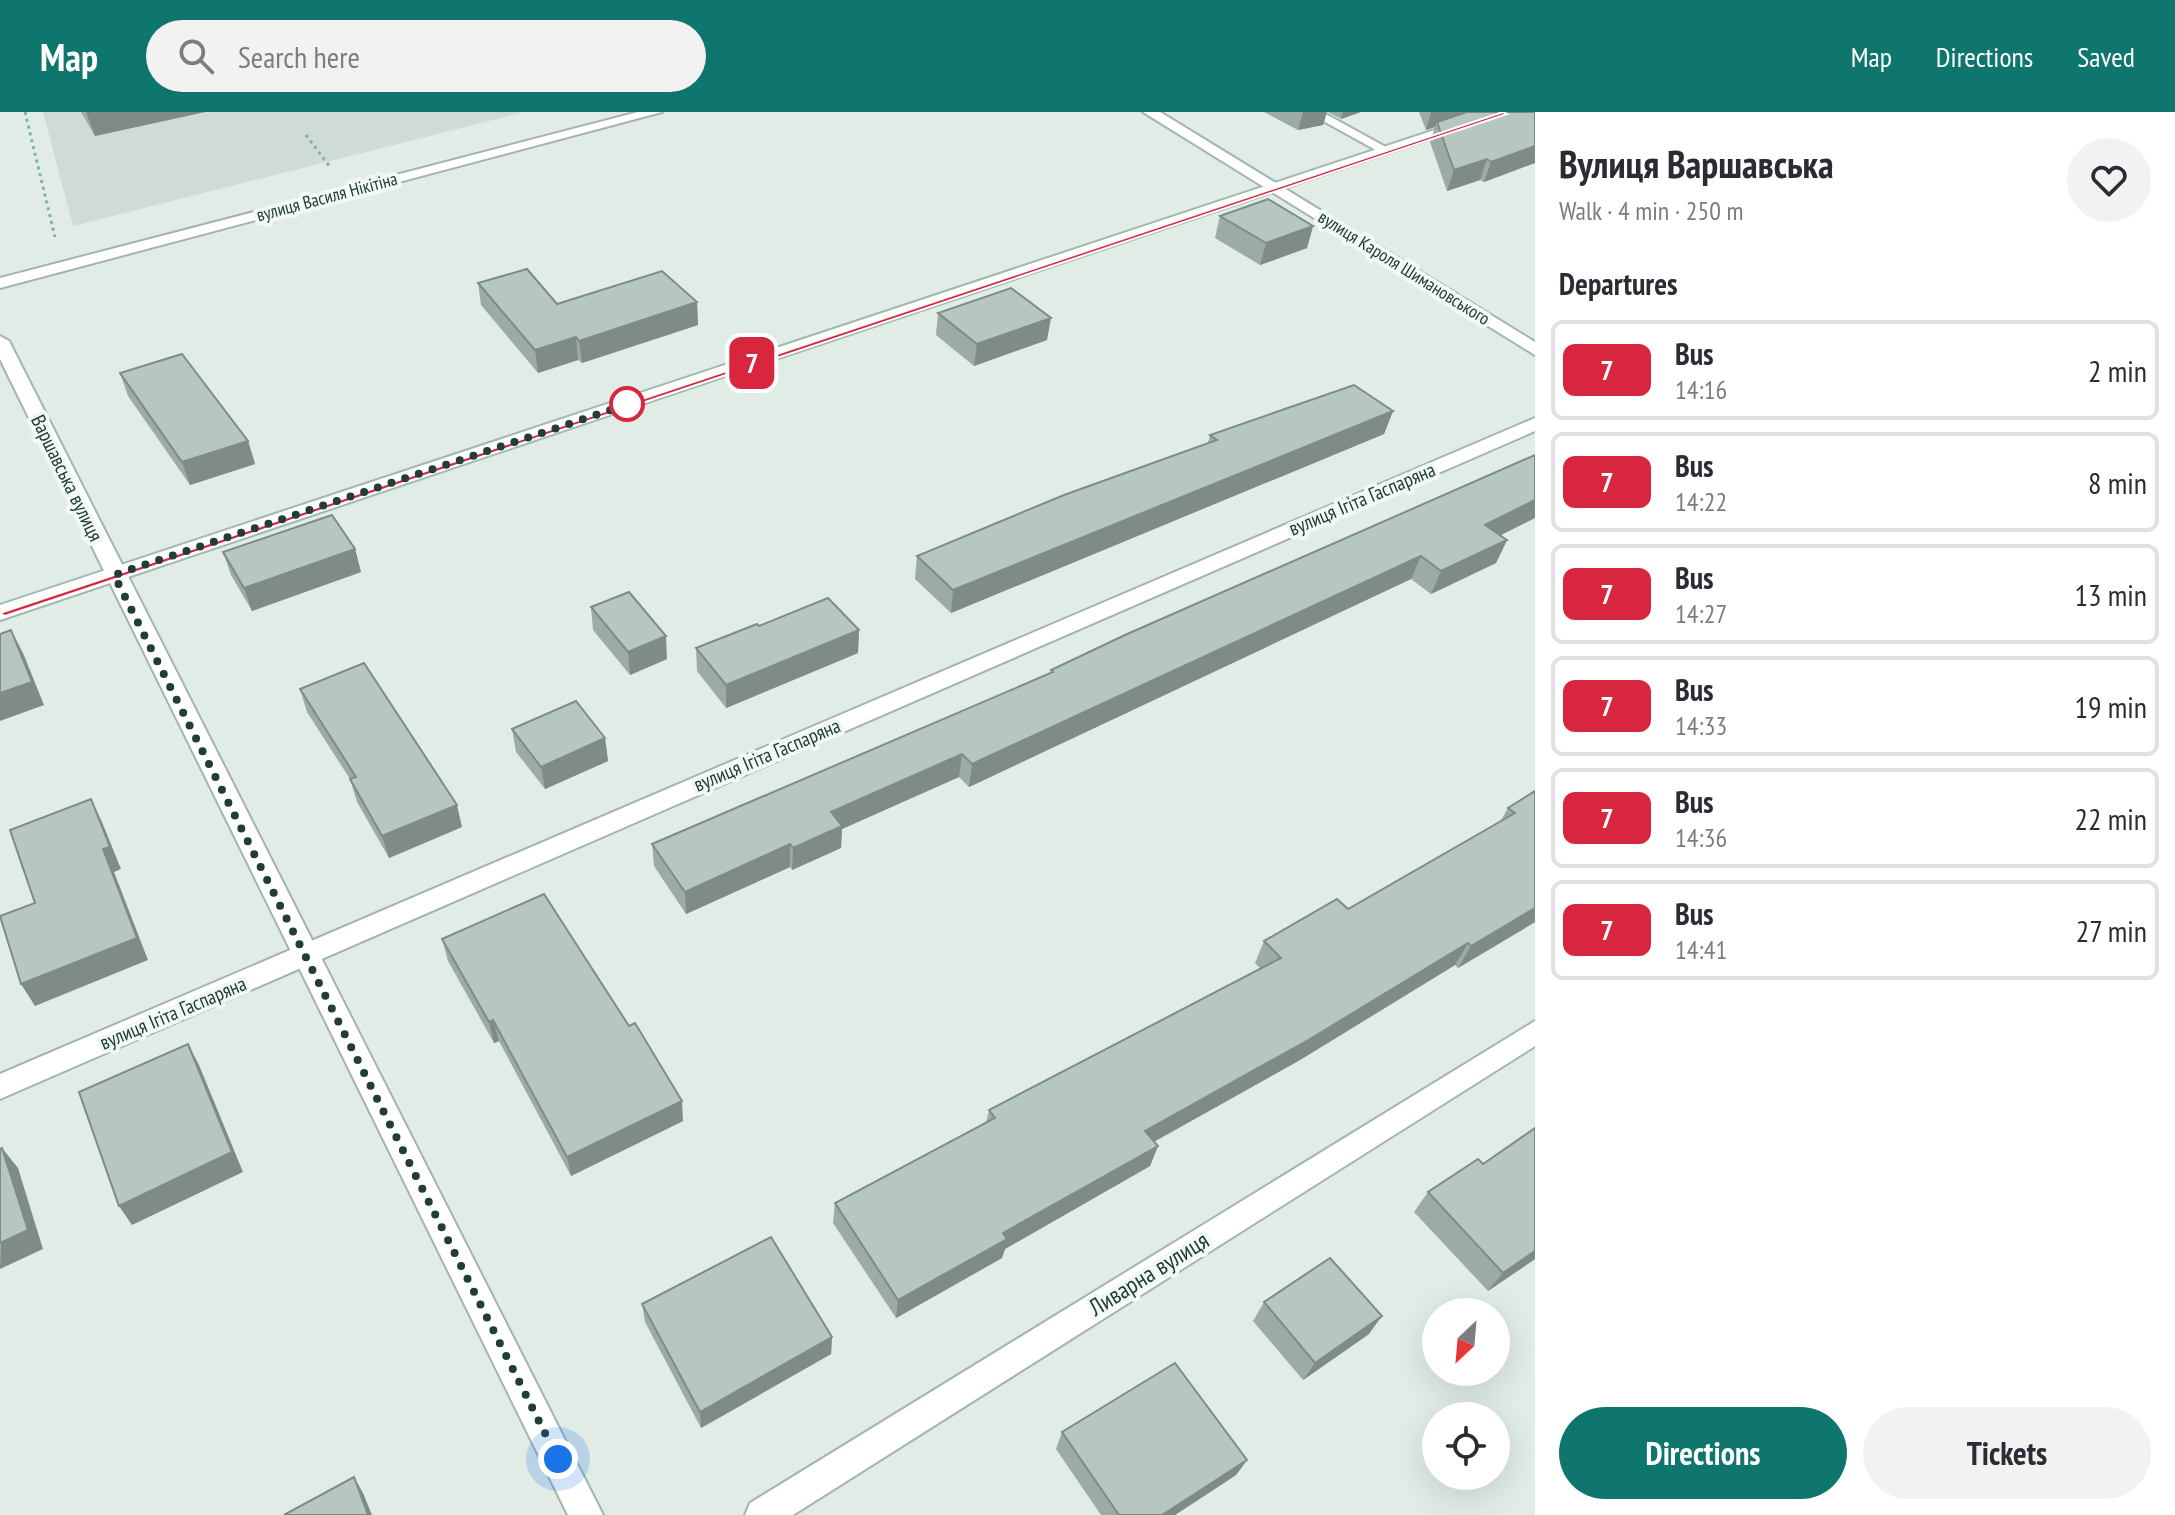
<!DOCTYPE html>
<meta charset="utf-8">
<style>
:root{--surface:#fff;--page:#f2f2f3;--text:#2b2b33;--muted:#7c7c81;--line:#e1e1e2;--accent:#0f766e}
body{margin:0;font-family:"PT Sans Narrow",sans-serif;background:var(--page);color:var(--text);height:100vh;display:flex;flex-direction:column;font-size:30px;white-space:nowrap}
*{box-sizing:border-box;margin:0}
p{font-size:26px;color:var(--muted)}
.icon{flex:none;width:44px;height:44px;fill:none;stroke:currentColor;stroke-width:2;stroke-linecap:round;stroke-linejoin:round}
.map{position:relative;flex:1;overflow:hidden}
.sheet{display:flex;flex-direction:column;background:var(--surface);width:640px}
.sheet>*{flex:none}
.badge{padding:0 16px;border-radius:12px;font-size:28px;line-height:52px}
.needle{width:52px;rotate:206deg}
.controls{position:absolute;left:1422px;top:1186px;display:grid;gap:16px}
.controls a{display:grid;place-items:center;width:88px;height:88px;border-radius:50%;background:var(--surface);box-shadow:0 8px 32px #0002;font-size:40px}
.you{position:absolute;width:40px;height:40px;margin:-20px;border:6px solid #fff;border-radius:50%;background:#1a73e8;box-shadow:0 0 0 12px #1a73e833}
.map>.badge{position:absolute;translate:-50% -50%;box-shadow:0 0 0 4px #fff}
h2{padding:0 24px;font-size:30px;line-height:72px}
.round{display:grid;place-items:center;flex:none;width:84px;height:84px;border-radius:42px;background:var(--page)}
.head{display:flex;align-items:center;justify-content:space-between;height:136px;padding:0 24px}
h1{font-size:38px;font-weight:700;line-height:60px}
.action{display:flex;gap:16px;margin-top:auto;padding:16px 24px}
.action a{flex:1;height:92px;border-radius:48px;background:var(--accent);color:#fff;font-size:32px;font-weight:700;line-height:92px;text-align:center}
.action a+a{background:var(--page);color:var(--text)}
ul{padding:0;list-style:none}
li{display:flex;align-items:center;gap:24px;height:100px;margin:0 16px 12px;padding:0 8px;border:4px solid var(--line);border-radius:12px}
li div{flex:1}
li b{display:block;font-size:30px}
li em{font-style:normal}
li .badge{min-width:88px;font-weight:700;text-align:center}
header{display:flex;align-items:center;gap:48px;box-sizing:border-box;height:112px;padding:0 40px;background:var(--accent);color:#fff}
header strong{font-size:38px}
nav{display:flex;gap:44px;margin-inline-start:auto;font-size:28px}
.search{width:560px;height:72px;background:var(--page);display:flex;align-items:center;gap:20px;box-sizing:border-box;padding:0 28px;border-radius:44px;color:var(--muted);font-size:30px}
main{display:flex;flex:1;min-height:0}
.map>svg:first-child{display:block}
.built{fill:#cfdcd6}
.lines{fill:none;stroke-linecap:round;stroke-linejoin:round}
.service-casing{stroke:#a3b4af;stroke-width:4}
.minor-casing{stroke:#a3b4af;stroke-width:4}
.tertiary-casing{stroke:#a3b4af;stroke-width:4}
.secondary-casing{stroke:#9fb8b0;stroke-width:4}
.path{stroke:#80b1a3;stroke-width:3;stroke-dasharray:3 4;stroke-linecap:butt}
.service{fill:#fff;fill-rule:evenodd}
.minor{fill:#fff;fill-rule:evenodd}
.tertiary{fill:#fff;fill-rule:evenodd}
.secondary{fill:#fff;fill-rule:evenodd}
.wall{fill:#9daba6}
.shaded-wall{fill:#7f8b87}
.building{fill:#b6c7c1;stroke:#7f8b87;stroke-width:2}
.line{fill:#d7263d;stroke:#fff;stroke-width:2}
.walk{stroke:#203d37;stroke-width:8;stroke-dasharray:0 14.4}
.stop-dot{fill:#fff;stroke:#d7263d;stroke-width:4}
.labels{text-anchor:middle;stroke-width:8;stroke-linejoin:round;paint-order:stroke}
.far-street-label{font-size:18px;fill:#203d37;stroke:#f1f8f5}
.street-label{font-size:20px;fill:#203d37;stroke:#f1f8f5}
.near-street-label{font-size:24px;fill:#203d37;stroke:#f1f8f5}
</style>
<header>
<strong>Map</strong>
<div class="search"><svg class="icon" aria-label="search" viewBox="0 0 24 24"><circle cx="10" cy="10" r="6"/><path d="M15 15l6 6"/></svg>Search here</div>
<nav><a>Map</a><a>Directions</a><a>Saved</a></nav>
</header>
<main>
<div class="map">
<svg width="1535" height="1403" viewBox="0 0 1535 1403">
<rect width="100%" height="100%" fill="#e1ece7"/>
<path class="built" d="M43 0H525L73 114Z"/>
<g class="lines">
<g class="service-casing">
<path id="service" d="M1307 0H1322L1393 39 1383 42Z"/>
</g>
<g class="minor-casing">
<g id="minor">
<path d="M638 0H662L0 176V166Z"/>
<path d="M1143 0H1160L1535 230V243Z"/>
<path d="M1535 306V319L0 987V962Z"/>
<path d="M1535 909V934L793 1403H745L750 1391Z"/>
</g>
</g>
<g class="tertiary-casing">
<path id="tertiary" d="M0 224 9 229 603 1403H568L0 247Z"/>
</g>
<g class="secondary-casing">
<path id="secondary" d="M1489 0H1510L0 508V493Z"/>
</g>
<g class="path">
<path d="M25 0 55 125"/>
<path d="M306 23 330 55"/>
</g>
<use href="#service" class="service"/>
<use href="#minor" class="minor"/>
<use href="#tertiary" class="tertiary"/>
<use href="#secondary" class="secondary"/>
</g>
<g class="wall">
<path d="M81 0H205L95 24Z"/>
<path d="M1264 0H1327L1323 13 1298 18Z"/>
<path d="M1328 0H1361L1341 7Z"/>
<path d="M1419 0H1535V51L1484 70 1480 68 1447 79 1430 30 1435 15 1426 18Z"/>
<path d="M1220 104 1313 114 1307 136 1260 153 1215 126Z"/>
<path d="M478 171 557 192 697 190 698 213 582 251 578 248 538 261 481 193Z"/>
<path d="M938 201 1047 228 974 254 936 223Z"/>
<path d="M120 261 248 329 255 352 190 373 128 284Z"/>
<path d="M1393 299 1384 322 951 501 915 467 917 444 1208 331 1210 323Z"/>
<path d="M1535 406 1500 423 1507 428 1496 451 1431 482 1411 467 969 675 959 665 842 717 841 736 792 758 790 755 686 802 654 754 652 732 1051 561V558Z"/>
<path d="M355 437 361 460 252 499 231 463 223 440Z"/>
<path d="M591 495 667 547 630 563 593 518Z"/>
<path d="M759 514 859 518 858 541 726 596 697 559 696 536Z"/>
<path d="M300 577 462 715 389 746 357 690 350 667 307 600Z"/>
<path d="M512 617 605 626 608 649 545 677 516 640Z"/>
<path d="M1535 679V810L1458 856 1455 853 1300 948 1154 1030 1158 1034 1150 1054 1005 1137 1002 1146 896 1206 833 1111 835 1091 986 1011 989 998 1260 856 1255 851 1264 829 1348 797 1500 710 1508 696Z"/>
<path d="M442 827 683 1009 571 1064 499 929 494 931 448 849Z"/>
<path d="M1428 1080 1535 1147 1488 1179 1414 1100Z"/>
<path d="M1264 1190 1369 1222 1303 1268 1253 1209Z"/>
<path d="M642 1192 832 1225 831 1242 701 1316 645 1210Z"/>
<path d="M1062 1320 1247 1348 1236 1363 1175 1403H1101L1056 1337Z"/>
</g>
<g class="shaded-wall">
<path d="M86 0H205L95 24Z"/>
<path d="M1303 0H1327L1323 13 1298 18Z"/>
<path d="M1343 0H1361L1341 7Z"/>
<path d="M1431 0H1479L1437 10 1435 15 1426 18Z"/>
<path d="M1535 34V51L1484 70 1491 50Z"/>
<path d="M1487 47 1480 68 1447 79 1454 58Z"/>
<path d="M1313 114 1307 136 1260 153 1266 131Z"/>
<path d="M697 190 698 213 582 251 579 229Z"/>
<path d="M1051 206 1047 228 974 254 977 232Z"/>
<path d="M576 225 578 248 538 261 535 238Z"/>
<path d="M1393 299 1384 322 951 501 953 478Z"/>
<path d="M248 329 255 352 190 373 182 350Z"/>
<path d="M1535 388V406L1475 436 1485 413Z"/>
<path d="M1507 428 1496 451 1431 482 1441 459Z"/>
<path d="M355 437 361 460 252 499 244 476Z"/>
<path d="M1421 444 1411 467 969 675 972 652Z"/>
<path d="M11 518 23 541 44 593 0 609V581Z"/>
<path d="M859 518 858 541 726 596V573Z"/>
<path d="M666 524 667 547 630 563 628 540Z"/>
<path d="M605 626 608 649 545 677 541 655Z"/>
<path d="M962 642 959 665 842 717 841 736 792 758 793 736 831 700Z"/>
<path d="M91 687 102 710 121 757 114 760 148 848 35 894 21 872 103 737Z"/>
<path d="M457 693 462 715 389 746 382 724Z"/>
<path d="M790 732V755L686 802 685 780Z"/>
<path d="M1535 796V810L1458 856 1471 834Z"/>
<path d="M1468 831 1455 853 1300 948 1137 1039 1145 1019Z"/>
<path d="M493 908 499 929 494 931 489 910Z"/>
<path d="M188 932 199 953 243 1060 132 1113 119 1094Z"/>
<path d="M682 989 683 1009 571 1064 567 1045Z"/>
<path d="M1158 1034 1150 1054 1005 1137 1002 1146 896 1206 898 1188 1003 1121Z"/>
<path d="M2 1036 18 1056 43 1137 0 1157Z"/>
<path d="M1535 1139V1147L1488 1179 1503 1161Z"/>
<path d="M1382 1204 1369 1222 1303 1268 1315 1251Z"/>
<path d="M832 1225 831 1242 701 1316 700 1300Z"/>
<path d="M1247 1348 1236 1363 1175 1403H1162Z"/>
<path d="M354 1365 363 1381 372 1403H368Z"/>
</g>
<g class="building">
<path d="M1467 0H1535V34L1491 50 1487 47 1454 58 1437 10Z"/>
<path d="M1268 87 1313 114 1266 131 1220 104Z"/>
<path d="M527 157 557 192 662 159 697 190 579 229 576 225 535 238 478 171Z"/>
<path d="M1011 176 1051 206 977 232 938 201Z"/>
<path d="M182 242 248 329 182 350 120 261Z"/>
<path d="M1354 273 1393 299 953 478 917 444 1064 383 1217 328 1210 323Z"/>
<path d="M1535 343V388L1485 413 1507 428 1441 459 1421 444 972 652 962 642 831 700 842 714 793 736 790 732 685 780 652 732 1053 560 1051 558 1125 523Z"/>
<path d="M332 403 355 437 244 476 223 440Z"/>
<path d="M629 480 666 524 628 540 591 495Z"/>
<path d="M828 486 859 518 726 573 696 536 757 512 759 514Z"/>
<path d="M11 518 32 570 0 581V522Z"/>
<path d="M364 551 457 693 382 724 350 667 356 665 300 577Z"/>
<path d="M576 589 605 626 541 655 512 617Z"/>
<path d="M1535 679V796L1471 834 1468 831 1310 927 1145 1019 1158 1034 1003 1121 1007 1127 898 1188 835 1091 995 1006 989 998 1281 846 1264 829 1337 787 1348 797 1515 701 1508 696Z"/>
<path d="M91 687 110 735 103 737 137 826 21 872 0 804 35 791 10 718Z"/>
<path d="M544 782 629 914 635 911 682 989 567 1045 493 908 489 910 442 827Z"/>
<path d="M188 932 232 1040 119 1094 79 980Z"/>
<path d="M1535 1016V1139L1503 1161 1428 1080 1478 1047 1483 1052Z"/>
<path d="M2 1036 28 1118 0 1131V1037Z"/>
<path d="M771 1125 832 1225 700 1300 642 1192Z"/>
<path d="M1330 1146 1382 1204 1315 1251 1264 1190Z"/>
<path d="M1175 1251 1247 1348 1162 1403H1119L1062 1320Z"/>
<path d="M354 1365 368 1403H284Z"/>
</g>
<path class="line" d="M1503 0 1507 2 5 504 0 501Z"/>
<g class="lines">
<path class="walk" d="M558 1347 114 463 632 291 627 292"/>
</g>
<circle class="stop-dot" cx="627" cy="292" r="16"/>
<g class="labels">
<g class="far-street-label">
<text transform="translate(327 85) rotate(-15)" y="6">вулиця Василя Нікітіна</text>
<text transform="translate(1404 156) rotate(32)" y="6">вулиця Кароля Шимановського</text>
</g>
<g class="street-label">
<text transform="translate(67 366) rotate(64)" y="7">Варшавська вулиця</text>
<text transform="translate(1362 387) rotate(-23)" y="7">вулиця Ігіта Гаспаряна</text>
<text transform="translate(767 643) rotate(-23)" y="7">вулиця Ігіта Гаспаряна</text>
<text transform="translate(173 901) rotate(-23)" y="7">вулиця Ігіта Гаспаряна</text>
</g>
<g class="near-street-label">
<text transform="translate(1149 1162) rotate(-32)" y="8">Ливарна вулиця</text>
</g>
</g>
</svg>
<div class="controls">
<a><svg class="needle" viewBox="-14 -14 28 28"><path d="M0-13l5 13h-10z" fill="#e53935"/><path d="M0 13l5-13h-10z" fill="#7c7c81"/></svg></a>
<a><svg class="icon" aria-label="locate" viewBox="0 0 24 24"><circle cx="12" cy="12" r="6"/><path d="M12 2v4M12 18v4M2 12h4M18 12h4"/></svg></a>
</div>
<div class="you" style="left:558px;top:1347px"></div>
<b class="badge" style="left:752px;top:251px;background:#d7263d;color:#fff">7</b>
</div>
<section class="sheet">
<div class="head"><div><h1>Вулиця Варшавська</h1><p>Walk · 4 min · 250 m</p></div><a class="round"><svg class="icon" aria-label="heart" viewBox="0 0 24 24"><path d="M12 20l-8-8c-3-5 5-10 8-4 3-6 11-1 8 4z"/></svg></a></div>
<h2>Departures</h2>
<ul>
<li><span class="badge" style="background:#d7263d;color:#fff">7</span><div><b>Bus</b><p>14:16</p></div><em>2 min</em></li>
<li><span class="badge" style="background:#d7263d;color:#fff">7</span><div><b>Bus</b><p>14:22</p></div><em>8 min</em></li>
<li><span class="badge" style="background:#d7263d;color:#fff">7</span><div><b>Bus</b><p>14:27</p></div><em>13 min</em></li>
<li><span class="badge" style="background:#d7263d;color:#fff">7</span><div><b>Bus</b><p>14:33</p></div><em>19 min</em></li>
<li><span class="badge" style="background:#d7263d;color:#fff">7</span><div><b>Bus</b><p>14:36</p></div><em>22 min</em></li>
<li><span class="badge" style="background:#d7263d;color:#fff">7</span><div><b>Bus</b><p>14:41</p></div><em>27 min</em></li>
</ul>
<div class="action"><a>Directions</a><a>Tickets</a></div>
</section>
</main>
